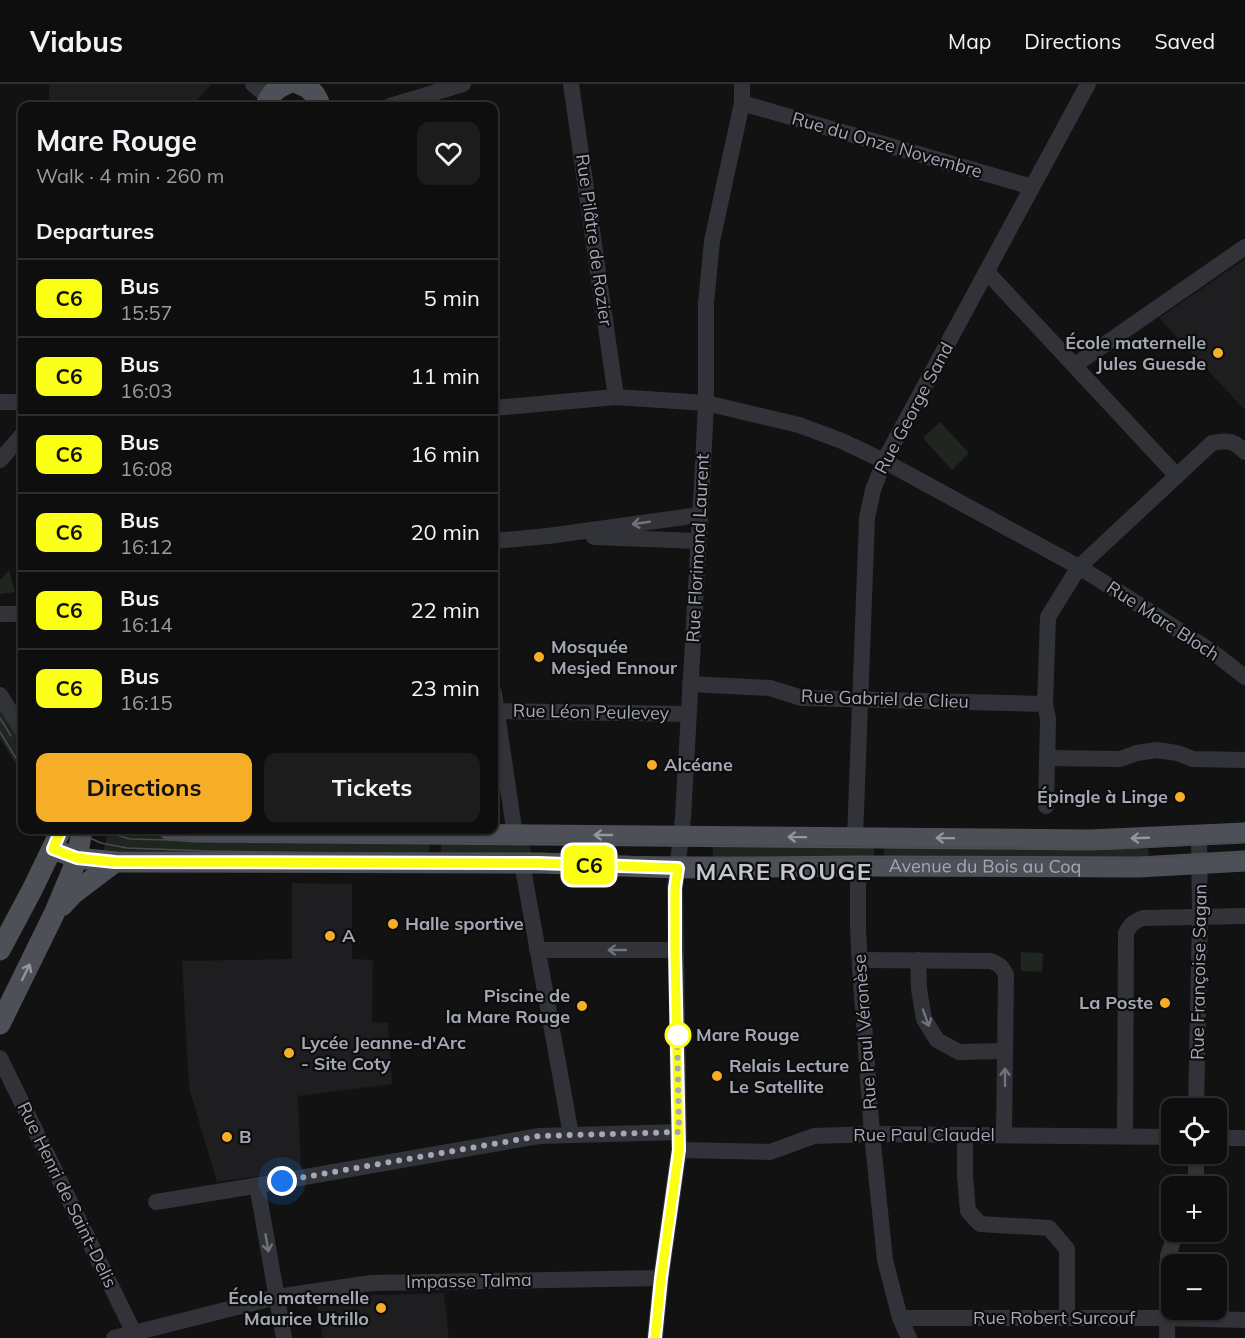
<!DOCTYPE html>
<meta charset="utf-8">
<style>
:root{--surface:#0e0e0e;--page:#1c1c1c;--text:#f1f3f6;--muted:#9b9c9e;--line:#2e2e2e;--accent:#f6ad27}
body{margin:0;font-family:Mulish,sans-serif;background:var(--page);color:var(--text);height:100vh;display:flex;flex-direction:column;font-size:22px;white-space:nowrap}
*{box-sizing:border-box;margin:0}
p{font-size:20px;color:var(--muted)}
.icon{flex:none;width:33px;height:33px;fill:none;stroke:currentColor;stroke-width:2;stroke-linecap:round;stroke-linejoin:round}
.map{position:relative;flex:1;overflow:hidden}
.sheet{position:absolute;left:18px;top:18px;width:480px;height:732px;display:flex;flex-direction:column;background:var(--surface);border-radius:12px;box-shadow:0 2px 4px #0004,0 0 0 2px var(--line)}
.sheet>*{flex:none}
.badge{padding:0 12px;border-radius:9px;font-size:21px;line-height:39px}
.controls{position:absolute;left:1161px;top:1014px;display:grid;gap:12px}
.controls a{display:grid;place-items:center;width:66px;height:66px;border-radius:12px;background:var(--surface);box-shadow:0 2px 4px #0004,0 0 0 2px var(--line);font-size:30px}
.you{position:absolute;width:30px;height:30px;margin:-15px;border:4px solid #fff;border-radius:50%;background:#1a73e8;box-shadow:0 0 0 9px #1a73e833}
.map>.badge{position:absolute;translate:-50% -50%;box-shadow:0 0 0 3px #fff}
h2{padding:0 18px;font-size:22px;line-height:54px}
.round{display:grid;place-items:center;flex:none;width:63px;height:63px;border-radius:12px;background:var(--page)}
.head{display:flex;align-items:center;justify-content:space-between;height:102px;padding:0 18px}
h1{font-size:28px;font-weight:700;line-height:45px}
.primary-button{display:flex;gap:12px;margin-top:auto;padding:12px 18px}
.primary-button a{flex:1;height:69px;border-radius:12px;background:var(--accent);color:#111;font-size:24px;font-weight:700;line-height:69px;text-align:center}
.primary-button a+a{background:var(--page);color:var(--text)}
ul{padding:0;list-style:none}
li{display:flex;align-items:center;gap:18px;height:78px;padding:0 18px;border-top:2px solid var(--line)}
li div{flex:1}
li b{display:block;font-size:22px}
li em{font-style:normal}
li .badge{min-width:66px;font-weight:700;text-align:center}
header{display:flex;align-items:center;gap:36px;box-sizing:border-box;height:84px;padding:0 30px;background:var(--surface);border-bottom:2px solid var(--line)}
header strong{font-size:28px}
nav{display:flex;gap:33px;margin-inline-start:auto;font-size:21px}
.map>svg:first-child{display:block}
.built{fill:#1e1e20}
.green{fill:#1e261f}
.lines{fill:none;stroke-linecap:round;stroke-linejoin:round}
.minor{stroke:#323338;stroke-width:16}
.major{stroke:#4e5057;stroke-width:21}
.tram{stroke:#494b51;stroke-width:1.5}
.oneway{stroke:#70737c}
.oneway2{stroke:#9296a1}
.line-casing{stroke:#fff;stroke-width:14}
.line{stroke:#fbff14;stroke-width:9}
.walk{stroke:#a3a8b4;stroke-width:6;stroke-dasharray:0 10.8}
.poi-dot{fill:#f6ad27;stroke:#0d0d0e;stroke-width:2}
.stop-dot{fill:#fff;stroke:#fbff14;stroke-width:3}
.labels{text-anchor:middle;stroke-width:4.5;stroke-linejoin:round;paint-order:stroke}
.street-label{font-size:18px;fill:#a3a8b4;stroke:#0d0d0e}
.poi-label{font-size:18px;font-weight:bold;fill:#a3a8b4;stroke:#0d0d0e;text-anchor:start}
.stop-label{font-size:18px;font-weight:bold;fill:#a3a8b4;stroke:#0d0d0e;text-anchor:start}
.district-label{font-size:24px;font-weight:bold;letter-spacing:1.5px;fill:#c4c7d0;stroke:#0d0d0e}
</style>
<header>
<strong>Viabus</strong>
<nav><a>Map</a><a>Directions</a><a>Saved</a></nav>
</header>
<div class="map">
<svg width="1245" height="1254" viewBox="0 0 1245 1254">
<rect width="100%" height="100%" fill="#121213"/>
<g class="built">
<path d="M49 0H210L211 1 191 22H49Z"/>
<path d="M1245 175V326L1159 234Z"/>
<path d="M292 799 352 800V875L373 876 372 938 388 939 392 1000 298 1012 301 1086 217 1098 189 1004 182 877 292 875Z"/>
<path d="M444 1209 449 1254H323L316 1215 349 1212Z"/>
</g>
<g class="green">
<path d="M940 338 969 369 952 386 923 354Z"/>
<path d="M9 486 15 508 0 510V496Z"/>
<path d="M0 617 22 653V687L21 688 0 654Z"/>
<path d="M108 746H131L157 751 193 753 429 755V774L103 769Z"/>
<path d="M442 755H528L532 775H440Z"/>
<path d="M713 758 874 760V776H713Z"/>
<path d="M884 760H1148L1149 778 884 776Z"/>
<path d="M1021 868 1043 869 1042 888 1021 887Z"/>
</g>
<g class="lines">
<g class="minor">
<path d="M253 0 269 14"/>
<path d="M571 0 616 313"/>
<path d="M742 19 1032 103"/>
<path d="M390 22 463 0"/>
<path d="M987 188 1177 392"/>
<path d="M1075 281 1245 163"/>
<path d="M0 318H22"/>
<path d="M494 324 616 313 706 319 799 341 842 357 884 377 1079 483 1146 525 1214 569 1245 593"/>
<path d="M0 376 22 351"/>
<path d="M594 453 698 457"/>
<path d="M494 457 548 452 699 431"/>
<path d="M0 530H22"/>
<path d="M690 600 770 604 802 614 1045 620"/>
<path d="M494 609 515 751"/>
<path d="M0 611 22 646"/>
<path d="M494 627 688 630"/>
<path d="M1048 674 1120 675 1137 669 1157 666 1177 669 1193 675 1245 676"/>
<path d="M1046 722 1048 635 1045 620 1048 533 1079 483 1212 359C1227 356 1234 356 1245 368"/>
<path d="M855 754 867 434 873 406 884 377 1088 0"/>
<path d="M522 779 571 1051"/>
<path d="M858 782V845L860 884 872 1050 885 1176 900 1234 909 1254"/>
<path d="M537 866H675"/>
<path d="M860 876 990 877C999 880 1002 882 1006 891L1004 1051"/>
<path d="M918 876 919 905 924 935 937 956 959 968 1005 967"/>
<path d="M0 974 134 1249"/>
<path d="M1196 1024 1200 833 1199 752"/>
<path d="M965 1051V1093L968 1127 980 1140 1049 1144 1067 1165V1234"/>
<path d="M1125 1052 1126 849C1130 841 1134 837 1143 834L1245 832"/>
<path d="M1216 1054H1245"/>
<path d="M679 1066 770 1068 814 1052 872 1050 1172 1053"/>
<path d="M257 1101 284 1254"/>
<path d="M1196 1102V1070"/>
<path d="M156 1118 248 1103 539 1052 679 1048"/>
<path d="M900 1234H1167L1245 1236"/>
<path d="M114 1254 277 1213 371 1199 661 1194"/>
<path d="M655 1254 661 1194 679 1066 675 804 683 733 703 381 706 319V219L712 157 742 19V0"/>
<path d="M1167 1254 1168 1172 1176 1148"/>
</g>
<g class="major">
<path d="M299 0C310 3 317 11 320 22"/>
<path d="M266 22C269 11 276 4 287 0"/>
<path d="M169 746 196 748 1090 756 1245 749"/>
<path id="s1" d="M53 765 77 774 115 778 539 779 678 784 858 782 1139 783 1245 777"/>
<path d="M62 822 74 809 115 778"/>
<path d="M0 866 32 806 61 746"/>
<path d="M0 940 54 830 70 792 77 774 82 746"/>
</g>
<g class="tram">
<path d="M0 634 11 652"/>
<path d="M0 648 22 684"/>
<path d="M75 746 81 750 101 759 127 764 207 767 653 773 1112 775 1245 769"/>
<path d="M99 746 130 755 207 757 570 759 1113 765 1245 758"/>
</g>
</g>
<defs><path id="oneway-shaft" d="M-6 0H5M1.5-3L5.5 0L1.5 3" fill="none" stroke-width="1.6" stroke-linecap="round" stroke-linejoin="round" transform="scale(1.5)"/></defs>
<g class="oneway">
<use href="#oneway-shaft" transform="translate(641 439) rotate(172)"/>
<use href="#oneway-shaft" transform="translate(617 866) rotate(-180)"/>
<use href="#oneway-shaft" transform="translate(926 934) rotate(70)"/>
<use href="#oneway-shaft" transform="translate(1005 993) rotate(-90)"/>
<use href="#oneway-shaft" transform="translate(267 1159) rotate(80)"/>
</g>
<g class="oneway2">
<use href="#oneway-shaft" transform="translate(603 751) rotate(-180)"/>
<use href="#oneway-shaft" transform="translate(797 753) rotate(-179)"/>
<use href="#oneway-shaft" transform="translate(945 754) rotate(-179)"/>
<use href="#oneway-shaft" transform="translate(1140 754) rotate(178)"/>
<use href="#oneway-shaft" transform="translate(26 888) rotate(-64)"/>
</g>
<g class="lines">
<g class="line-casing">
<path id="line" d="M61 746 53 765 77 774 115 778 538 779 678 784 675 804V866L679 1066 661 1194 655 1254"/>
</g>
<use href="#line" class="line"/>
<path class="walk" d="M282 1097 539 1052 679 1048 677 944 678 951"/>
</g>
<g class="poi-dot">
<circle cx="1218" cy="269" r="6"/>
<circle cx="539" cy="573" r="6"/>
<circle cx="652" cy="681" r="6"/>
<circle cx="1180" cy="713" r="6"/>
<circle cx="393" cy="840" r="6"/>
<circle cx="330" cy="852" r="6"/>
<circle cx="1165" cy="919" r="6"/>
<circle cx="582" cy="922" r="6"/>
<circle cx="289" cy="969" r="6"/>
<circle cx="717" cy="992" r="6"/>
<circle cx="227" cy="1053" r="6"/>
<circle cx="381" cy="1224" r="6"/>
</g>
<circle class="stop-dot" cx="678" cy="951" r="12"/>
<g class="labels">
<g class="street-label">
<text transform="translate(887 61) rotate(16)" y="6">Rue du Onze Novembre</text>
<text transform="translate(594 156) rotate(82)" y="6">Rue Pilâtre de Rozier</text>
<text transform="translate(914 324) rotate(-62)" y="6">Rue George Sand</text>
<text transform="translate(698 464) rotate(-87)" y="6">Rue Florimond Laurent</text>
<text transform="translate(1163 537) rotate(33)" y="6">Rue Marc Bloch</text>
<text transform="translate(885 615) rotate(2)" y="6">Rue Gabriel de Clieu</text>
<text transform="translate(591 628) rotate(1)" y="6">Rue Léon Peulevey</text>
<text dy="6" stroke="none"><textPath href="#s1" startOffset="934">Avenue du Bois au Coq</textPath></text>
<text transform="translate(1199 888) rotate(-89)" y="6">Rue Françoise Sagan</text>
<text transform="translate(865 948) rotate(-94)" y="6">Rue Paul Véronèse</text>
<text x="924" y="1057">Rue Paul Claudel</text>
<text transform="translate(67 1111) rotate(64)" y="6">Rue Henri de Saint-Delis</text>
<text transform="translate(469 1197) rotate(-1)" y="6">Impasse Talma</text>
<text x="1054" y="1240">Rue Robert Surcouf</text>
</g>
<g class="poi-label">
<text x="1206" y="265" text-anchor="end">École maternelle<tspan x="1206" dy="21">Jules Guesde</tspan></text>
<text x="551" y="569">Mosquée<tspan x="551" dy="21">Mesjed Ennour</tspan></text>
<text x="664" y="687">Alcéane</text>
<text x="1168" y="719" text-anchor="end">Épingle à Linge</text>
<text x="405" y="846">Halle sportive</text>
<text x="342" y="858">A</text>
<text x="570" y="918" text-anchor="end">Piscine de<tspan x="570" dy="21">la Mare Rouge</tspan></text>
<text x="1153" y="925" text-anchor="end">La Poste</text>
<text x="301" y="965">Lycée Jeanne-d'Arc<tspan x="301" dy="21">- Site Coty</tspan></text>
<text x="729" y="988">Relais Lecture<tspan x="729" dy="21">Le Satellite</tspan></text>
<text x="239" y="1059">B</text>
<text x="369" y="1220" text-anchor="end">École maternelle<tspan x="369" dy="21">Maurice Utrillo</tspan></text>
</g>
<g class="stop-label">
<text x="696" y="957">Mare Rouge</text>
</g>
<g class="district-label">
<text x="784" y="796">MARE ROUGE</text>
</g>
</g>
</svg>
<div class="controls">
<a><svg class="icon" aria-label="locate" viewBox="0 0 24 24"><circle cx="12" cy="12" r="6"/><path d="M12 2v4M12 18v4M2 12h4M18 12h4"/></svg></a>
<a>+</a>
<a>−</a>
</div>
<div class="you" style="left:282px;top:1097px"></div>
<b class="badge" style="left:589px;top:781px;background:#fbff14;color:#111">C6</b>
<section class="sheet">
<div class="head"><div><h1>Mare Rouge</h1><p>Walk · 4 min · 260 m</p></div><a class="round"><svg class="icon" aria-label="heart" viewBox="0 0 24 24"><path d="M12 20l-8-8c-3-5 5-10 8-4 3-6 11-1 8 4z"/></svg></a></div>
<h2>Departures</h2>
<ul>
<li><span class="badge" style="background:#fbff14;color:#111">C6</span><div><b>Bus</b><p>15:57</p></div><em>5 min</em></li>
<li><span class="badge" style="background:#fbff1a;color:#111">C6</span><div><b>Bus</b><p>16:03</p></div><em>11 min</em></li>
<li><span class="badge" style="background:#fbff14;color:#111">C6</span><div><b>Bus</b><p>16:08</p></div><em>16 min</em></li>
<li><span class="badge" style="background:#fbff1a;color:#111">C6</span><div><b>Bus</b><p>16:12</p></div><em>20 min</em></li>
<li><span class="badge" style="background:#fbff14;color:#111">C6</span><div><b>Bus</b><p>16:14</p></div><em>22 min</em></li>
<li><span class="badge" style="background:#fbff1a;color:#111">C6</span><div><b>Bus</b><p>16:15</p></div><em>23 min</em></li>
</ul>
<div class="primary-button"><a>Directions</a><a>Tickets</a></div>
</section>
</div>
